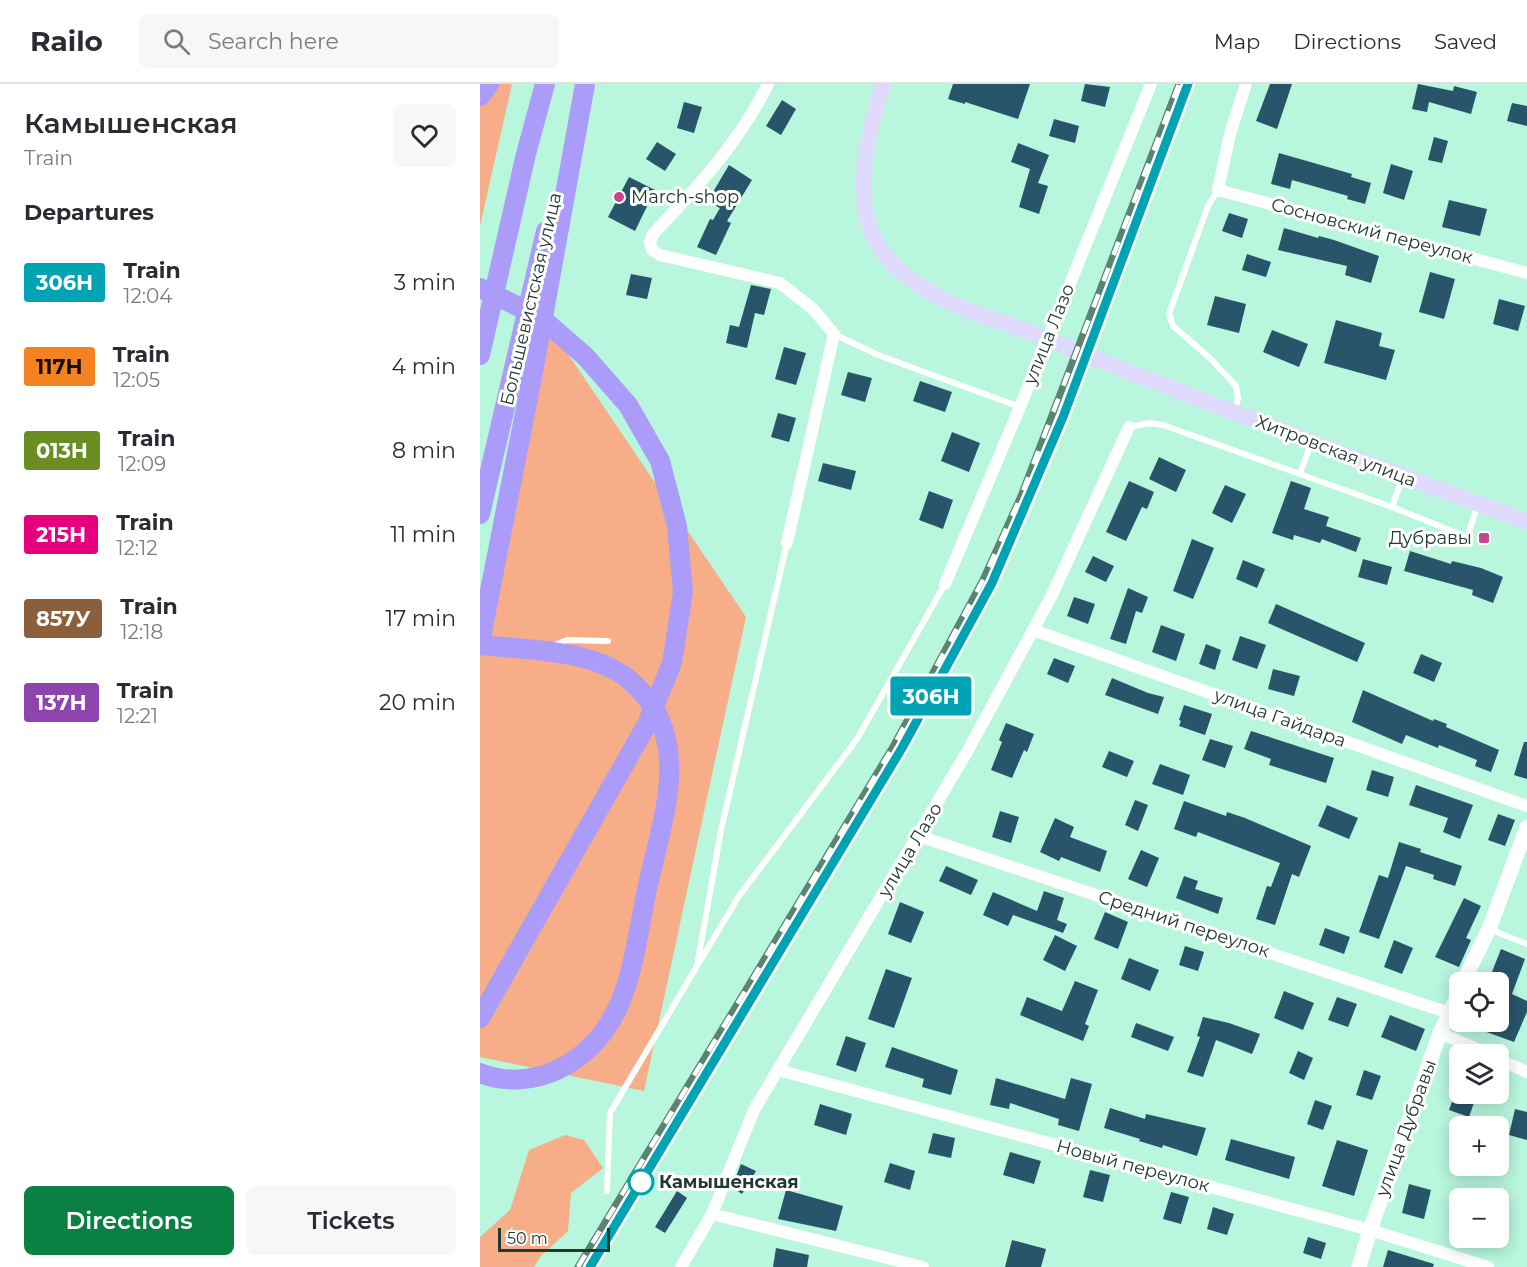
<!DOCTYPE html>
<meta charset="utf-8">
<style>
:root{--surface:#fff;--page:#f7f7f7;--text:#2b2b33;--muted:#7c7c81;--line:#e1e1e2;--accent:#0b8043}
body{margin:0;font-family:Montserrat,sans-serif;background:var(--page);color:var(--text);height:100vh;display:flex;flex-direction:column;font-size:22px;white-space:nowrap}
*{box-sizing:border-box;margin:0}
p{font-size:20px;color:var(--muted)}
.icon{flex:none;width:33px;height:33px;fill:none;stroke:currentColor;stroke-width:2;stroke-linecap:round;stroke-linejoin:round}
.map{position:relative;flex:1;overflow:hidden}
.details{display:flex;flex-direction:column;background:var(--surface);width:480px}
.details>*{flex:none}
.badge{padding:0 12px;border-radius:4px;font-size:21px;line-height:39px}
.controls{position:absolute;left:969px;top:888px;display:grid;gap:12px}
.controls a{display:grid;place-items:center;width:60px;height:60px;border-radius:9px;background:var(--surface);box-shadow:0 3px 15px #0003;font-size:30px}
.scale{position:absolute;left:18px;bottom:15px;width:112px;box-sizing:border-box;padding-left:6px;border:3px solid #213a31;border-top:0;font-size:16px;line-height:21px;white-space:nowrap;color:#213a31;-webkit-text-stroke:4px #fff;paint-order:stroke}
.map>.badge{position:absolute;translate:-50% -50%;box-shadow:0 0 0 3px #fff}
h2{padding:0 24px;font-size:22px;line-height:54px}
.round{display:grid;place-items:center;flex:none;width:63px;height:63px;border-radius:9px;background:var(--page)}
.headline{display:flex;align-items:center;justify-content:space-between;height:102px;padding:0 24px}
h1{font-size:28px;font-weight:600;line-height:45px}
.primary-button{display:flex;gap:12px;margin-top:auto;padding:12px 24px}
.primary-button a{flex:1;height:69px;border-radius:9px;background:var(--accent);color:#fff;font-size:24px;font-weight:600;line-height:69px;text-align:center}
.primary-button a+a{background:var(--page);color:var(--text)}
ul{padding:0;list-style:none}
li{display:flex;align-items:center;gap:18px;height:84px;padding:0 24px}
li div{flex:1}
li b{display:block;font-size:22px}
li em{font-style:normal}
li .badge{min-width:66px;font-weight:700;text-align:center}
header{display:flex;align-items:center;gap:36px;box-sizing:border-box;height:84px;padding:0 30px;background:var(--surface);border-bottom:2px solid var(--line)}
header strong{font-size:28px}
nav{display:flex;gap:33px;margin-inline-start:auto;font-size:21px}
.search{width:420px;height:54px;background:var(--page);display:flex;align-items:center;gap:15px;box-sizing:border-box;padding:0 21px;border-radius:9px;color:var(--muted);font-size:22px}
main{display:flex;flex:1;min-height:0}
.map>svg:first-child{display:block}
.green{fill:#f7ae88}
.building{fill:#285569}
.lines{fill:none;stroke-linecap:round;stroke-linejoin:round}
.service{stroke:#fff;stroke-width:6}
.minor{stroke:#fff;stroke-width:12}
.tertiary{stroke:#fff;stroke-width:15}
.secondary{stroke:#dfdafc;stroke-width:16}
.trunk{stroke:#aa9cf8;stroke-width:20}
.rail-casing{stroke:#5b8273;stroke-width:7}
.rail{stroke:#fff;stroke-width:4.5;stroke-dasharray:14;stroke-linecap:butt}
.line-casing{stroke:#fff;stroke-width:14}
.line{stroke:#00a3b4;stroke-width:9}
.poi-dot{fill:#c6458f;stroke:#fff;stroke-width:2}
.stop-dot{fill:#fff;stroke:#00a3b4;stroke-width:3}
.labels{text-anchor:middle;stroke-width:6;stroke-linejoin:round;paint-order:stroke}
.poi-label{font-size:18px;fill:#213a31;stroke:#fff;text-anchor:start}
.street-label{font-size:18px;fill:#213a31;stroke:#fff}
.stop-label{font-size:18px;font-weight:bold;fill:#213a31;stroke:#fff;text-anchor:start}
</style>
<header>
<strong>Railo</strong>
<div class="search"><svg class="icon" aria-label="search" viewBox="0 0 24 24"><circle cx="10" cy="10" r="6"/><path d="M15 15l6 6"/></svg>Search here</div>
<nav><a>Map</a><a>Directions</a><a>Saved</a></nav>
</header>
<main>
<section class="details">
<div class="headline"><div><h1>Камышенская</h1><p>Train</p></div><a class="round"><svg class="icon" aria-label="heart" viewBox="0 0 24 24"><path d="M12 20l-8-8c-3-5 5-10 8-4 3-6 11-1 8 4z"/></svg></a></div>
<h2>Departures</h2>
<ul>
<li><span class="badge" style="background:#00a3b4;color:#fff">306Н</span><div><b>Train</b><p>12:04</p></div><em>3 min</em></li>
<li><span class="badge" style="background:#f58220;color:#111">117Н</span><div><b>Train</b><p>12:05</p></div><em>4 min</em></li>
<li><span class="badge" style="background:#6b8e23;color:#fff">013Н</span><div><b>Train</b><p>12:09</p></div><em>8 min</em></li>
<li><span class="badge" style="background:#e6007e;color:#fff">215Н</span><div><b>Train</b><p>12:12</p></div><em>11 min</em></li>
<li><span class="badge" style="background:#8b5e3c;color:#fff">857У</span><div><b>Train</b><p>12:18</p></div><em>17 min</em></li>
<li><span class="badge" style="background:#8e44ad;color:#fff">137Н</span><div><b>Train</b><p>12:21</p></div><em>20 min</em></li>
</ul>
<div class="primary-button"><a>Directions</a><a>Tickets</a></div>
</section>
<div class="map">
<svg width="1047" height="1183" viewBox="0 0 1047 1183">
<rect width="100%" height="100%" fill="#b8f6dd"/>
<g class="green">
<path d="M0 0H32L0 142Z"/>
<path d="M65 236 266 533 164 1007 0 973V531Z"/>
<path d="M85 1051 104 1056 123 1084 91 1109 88 1147 61 1172 54 1183H0V1153L30 1126 49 1066Z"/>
</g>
<g class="building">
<path d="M473 0H550L538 35 485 18V20L468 15Z"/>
<path d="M605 0 630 3 625 23 601 17Z"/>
<path d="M790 0H812L797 45 776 37Z"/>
<path d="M938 0 973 7 974 2 997 8 991 30 949 18 947 28 932 25Z"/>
<path d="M302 16 316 25 301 51 286 42Z"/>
<path d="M204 18 222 23 214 49 197 44Z"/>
<path d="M1032 19 1047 22V42L1027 37Z"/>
<path d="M574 35 599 42 595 59 569 52Z"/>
<path d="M954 53 968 57 962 79 948 76Z"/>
<path d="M177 58 196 70 185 87 166 75Z"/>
<path d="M538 59 569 71 558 99 568 102 559 130 539 123 550 85 531 78Z"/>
<path d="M799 69 872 90 871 93 891 99 885 120 867 115 868 112 812 96 810 105 791 100Z"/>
<path d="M911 80 933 87 924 116 903 109Z"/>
<path d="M249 81 272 96 247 137 251 139 236 171 217 163 230 135 233 136 240 124 236 122 240 113 233 108Z"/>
<path d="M149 93 175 106 155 147 128 133Z"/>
<path d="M969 116 1007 125 1000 152 962 143Z"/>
<path d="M749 129 768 135 762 154 742 147Z"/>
<path d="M804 144 838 154 839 152 854 156 899 172 891 199 865 191 867 182 798 166Z"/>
<path d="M767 170 791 178 786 193 762 186Z"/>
<path d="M950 188 975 195 964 235 939 228Z"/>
<path d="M151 190 172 194 167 215 146 211Z"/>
<path d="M271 201 291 205 284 231 275 229 267 264 246 259 250 241 259 243Z"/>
<path d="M735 212 766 220 759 249 727 241Z"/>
<path d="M1019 215 1045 222 1038 247 1013 240Z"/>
<path d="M856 236 902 249 899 262 915 266 906 296 844 279Z"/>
<path d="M792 246 828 260 819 283 783 268Z"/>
<path d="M304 263 326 269 316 301 295 295Z"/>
<path d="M368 288 392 294 385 318 361 311Z"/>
<path d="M440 297 472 308 465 328 433 317Z"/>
<path d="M298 329 316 334 309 358 291 353Z"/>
<path d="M472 348 500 359 489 388 461 377Z"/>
<path d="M679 373 706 386 696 408 669 395Z"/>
<path d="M343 379 376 387 371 406 338 397Z"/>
<path d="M649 397 674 408 667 425 662 423 646 457 626 448Z"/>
<path d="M811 397 831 404 824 425 849 433 846 442 881 454 876 468 842 455 840 459 814 451 813 456 792 449Z"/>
<path d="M745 401 766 410 752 439 732 429Z"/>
<path d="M449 407 473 416 463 445 439 436Z"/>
<path d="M712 455 734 464 713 515 693 507Z"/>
<path d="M930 467 971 480 972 477 1001 484 1023 493 1013 519 992 511 993 506 924 487Z"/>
<path d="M613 472 634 482 626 498 605 488Z"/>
<path d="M883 475 912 483 907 501 878 493Z"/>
<path d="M763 476 785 485 777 504 756 495Z"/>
<path d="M648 504 668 513 662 529 656 527 646 560 630 555Z"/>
<path d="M594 513 615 520 608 540 587 532Z"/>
<path d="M796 520 885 559 877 578 788 539Z"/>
<path d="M681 541 705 550 696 577 672 568Z"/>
<path d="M760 552 786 561 777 585 752 576Z"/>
<path d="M726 560 741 566 735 586 719 580Z"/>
<path d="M941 570 962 579 954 598 933 589Z"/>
<path d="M574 574 595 582 588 599 567 590Z"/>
<path d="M793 585 820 592 814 612 788 605Z"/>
<path d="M632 594 668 609 684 613 678 630 625 611Z"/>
<path d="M883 606 953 637 954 635 967 640 966 643 1019 666 1011 688 995 682 997 676 959 661 958 664 926 651 922 660 872 638Z"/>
<path d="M704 621 732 630 725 651 699 642 701 637 699 636Z"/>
<path d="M526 639 554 650 547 668 544 666 532 694 511 686 522 658 519 656Z"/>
<path d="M771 647 854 674 846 699 789 681 791 675 764 665Z"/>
<path d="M730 655 753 662 745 684 722 676Z"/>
<path d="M1044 658H1047V695L1034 691Z"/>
<path d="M629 667 654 677 647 693 622 683Z"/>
<path d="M680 680 710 691 703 711 672 700Z"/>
<path d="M892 686 914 693 908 713 886 706Z"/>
<path d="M936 701 993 721 980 755 963 748 968 734 929 721Z"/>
<path d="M655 716 668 721 658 747 645 741Z"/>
<path d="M704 717 746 732 747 728 765 734 831 762 819 793 812 790 795 841 776 835 787 802 791 803 800 779 718 748 716 753 694 745Z"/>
<path d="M847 721 878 734 869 755 838 742Z"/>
<path d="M520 727 539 733 531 759 512 753Z"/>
<path d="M1018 730 1035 736 1025 762 1008 756Z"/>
<path d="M575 734 594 743 590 753 627 767 620 788 581 773 579 777 560 768Z"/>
<path d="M919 758 941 765 940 768 982 782 975 802 953 795 954 791 926 782 899 855 879 848 899 791 908 794Z"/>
<path d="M661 766 679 774 667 803 648 795Z"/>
<path d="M466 782 498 796 491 811 459 797Z"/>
<path d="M704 792 718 797 715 805 743 814 738 830 696 814Z"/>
<path d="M564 807 584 814 577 836 587 840 583 849 533 831 528 842 503 831 513 808 557 827Z"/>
<path d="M984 814 1001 822 986 854 991 856 979 883 955 873Z"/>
<path d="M420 818 444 828 431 859 408 850Z"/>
<path d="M625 828 648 838 638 865 614 855Z"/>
<path d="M845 844 870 853 864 870 839 861Z"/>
<path d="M575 851 597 862 585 887 563 876Z"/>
<path d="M914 856 933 864 922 890 904 883Z"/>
<path d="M705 862 724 868 718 887 699 881Z"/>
<path d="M1021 865 1045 875 1032 910 1047 917V928L1034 958 982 939 1018 938V898H1008Z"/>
<path d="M649 874 679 886 670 907 641 895Z"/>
<path d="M406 885 432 894 414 944 388 935Z"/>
<path d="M595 897 618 906 605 940 609 942 603 957 540 931 547 913 582 927Z"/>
<path d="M804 907 834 919 823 946 794 934Z"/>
<path d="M857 913 877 920 868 943 848 936Z"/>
<path d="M910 931 945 945 936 967 901 953Z"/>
<path d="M723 933 749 939 780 950 772 970 736 956 723 993 707 988 720 953 717 952Z"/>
<path d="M656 939 694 953 688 967 651 953Z"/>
<path d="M366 952 386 959 376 988 356 981Z"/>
<path d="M412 963 478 986 471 1011 442 1003 444 995 405 983Z"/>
<path d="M818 967 833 974 824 996 809 989Z"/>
<path d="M884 986 901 992 892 1016 876 1011Z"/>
<path d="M516 994 585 1015 591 994 612 1000 599 1047 578 1041 579 1035 530 1019 529 1025 510 1021Z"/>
<path d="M975 1010H997L989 1033 969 1026Z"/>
<path d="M835 1016 852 1022 843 1046 827 1040Z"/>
<path d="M340 1020 372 1030 366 1051 334 1041Z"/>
<path d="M630 1024 665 1035 666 1030 726 1044 717 1072 683 1061 682 1064 659 1057 660 1055 624 1044Z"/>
<path d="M1035 1025 1047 1028V1056L1029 1051Z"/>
<path d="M453 1049 475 1054 471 1074 448 1069Z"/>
<path d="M751 1055 815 1073 809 1095 745 1076Z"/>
<path d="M857 1056 888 1066 874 1112 842 1102Z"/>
<path d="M530 1068 561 1077 554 1100 523 1091Z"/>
<path d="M410 1079 435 1087 430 1106 404 1098Z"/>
<path d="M261 1080 276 1087 262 1110 252 1103Z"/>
<path d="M610 1086 630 1091 623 1118 603 1113Z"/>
<path d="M929 1100 951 1106 944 1135 922 1129Z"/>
<path d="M306 1106 363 1122 356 1147 298 1135Z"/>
<path d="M197 1107 207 1114 185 1149 175 1143Z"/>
<path d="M691 1108 709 1113 701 1140 683 1135Z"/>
<path d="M733 1123 754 1130 747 1151 727 1145Z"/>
<path d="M828 1153 846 1159 841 1175 823 1169Z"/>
<path d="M532 1156 566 1165 561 1183H525Z"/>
<path d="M296 1164 329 1171 327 1183H293Z"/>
<path d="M908 1166 954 1180 953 1183H903Z"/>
</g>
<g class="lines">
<g class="service">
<path d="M738 106 728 122 689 230 693 242 730 274 756 302 758 314 755 328"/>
<path d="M354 250 398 271 540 323"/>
<path d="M649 343 669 339 683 341 912 423 987 453 998 420"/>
<path d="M820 390 831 359"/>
<path d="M912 423 923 392"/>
<path d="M72 562 87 556 128 557"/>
<path d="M1009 845 1047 860"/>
<path d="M219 879 259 812 377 655 465 500"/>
<path d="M127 1107 130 1029 217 882 241 746 307 459"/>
</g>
<g class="minor">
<path d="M288 0C260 57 217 104 173 150L170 158 172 166 180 171 300 199 333 225 354 250 307 459"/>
<path d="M766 0 750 50 738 106 1047 189"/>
<path d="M465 500 540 323 671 0"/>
<path d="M553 546 1047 722"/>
<path d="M439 752 969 929"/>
<path d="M960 949 1009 970"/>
<path d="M1018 975 1047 988"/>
<path d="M298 986 890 1146 1008 1183"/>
<path d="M232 1130 443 1183"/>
<path d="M201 1183 232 1130 274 1026 487 668 571 513 649 343"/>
</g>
<g class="tertiary">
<path d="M983 898 1009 845 1047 743"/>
<path d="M879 1183 890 1146 960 949 980 907"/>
</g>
<path class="secondary" d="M403 0C388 53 368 117 402 167 415 185 434 199 454 210 480 226 509 233 538 244 564 253 589 264 614 274 757 331 902 384 1047 438"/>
<g class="trunk">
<path d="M0 12 9 0"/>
<path d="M0 204 60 233 105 272 148 321 180 377 197 442 203 508 192 579 166 642 0 934"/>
<path d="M0 271 46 70 65 0"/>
<path d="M0 430 66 147"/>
<path d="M0 558 54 283 105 0"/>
<path d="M0 561C48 566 119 565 155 601 215 658 181 737 167 806 152 876 150 949 79 985 54 997 26 999 0 989"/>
</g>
<g class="rail-casing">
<g id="rail">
<path d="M483 553C546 437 590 313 637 189"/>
<path d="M98 1183 414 661 503 496 541 412 699 0"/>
<path d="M110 1183 422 664"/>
</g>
</g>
<use href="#rail" class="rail"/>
</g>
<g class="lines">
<g class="line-casing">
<path id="line" d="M110 1183 422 664 512 499 583 333 708 0"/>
</g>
<use href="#line" class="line"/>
</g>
<g class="poi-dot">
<circle cx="139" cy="113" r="6"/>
<rect x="998" y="448" width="12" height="12" rx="3"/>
</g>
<circle class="stop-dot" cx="161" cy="1098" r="12"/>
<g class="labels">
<g class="poi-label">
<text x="151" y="119">March-shop</text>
<text x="992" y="460" text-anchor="end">Дубравы</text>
</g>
<g class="street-label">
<text transform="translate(892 147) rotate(15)" y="6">Сосновский переулок</text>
<text transform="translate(51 215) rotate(-77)" y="6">Большевистская улица</text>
<text transform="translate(569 250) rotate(-68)" y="6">улица Лазо</text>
<text transform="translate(856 367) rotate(21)" y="6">Хитровская улица</text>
<text transform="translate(800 634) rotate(20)" y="6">улица Гайдара</text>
<text transform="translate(430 766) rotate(-59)" y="6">улица Лазо</text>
<text transform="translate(704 840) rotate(18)" y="6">Средний переулок</text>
<text transform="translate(926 1044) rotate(-70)" y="6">улица Дубравы</text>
<text transform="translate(653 1082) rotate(15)" y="6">Новый переулок</text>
</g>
<g class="stop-label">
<text x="179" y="1104">Камышенская</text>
</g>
</g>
</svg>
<div class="controls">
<a><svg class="icon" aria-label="locate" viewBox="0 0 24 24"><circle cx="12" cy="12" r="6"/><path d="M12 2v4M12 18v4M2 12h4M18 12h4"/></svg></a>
<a><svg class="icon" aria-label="layers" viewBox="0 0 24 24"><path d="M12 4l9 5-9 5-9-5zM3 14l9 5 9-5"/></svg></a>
<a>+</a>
<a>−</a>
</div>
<div class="scale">50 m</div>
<b class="badge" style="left:451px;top:612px;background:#00a3b4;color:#fff">306Н</b>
</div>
</main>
